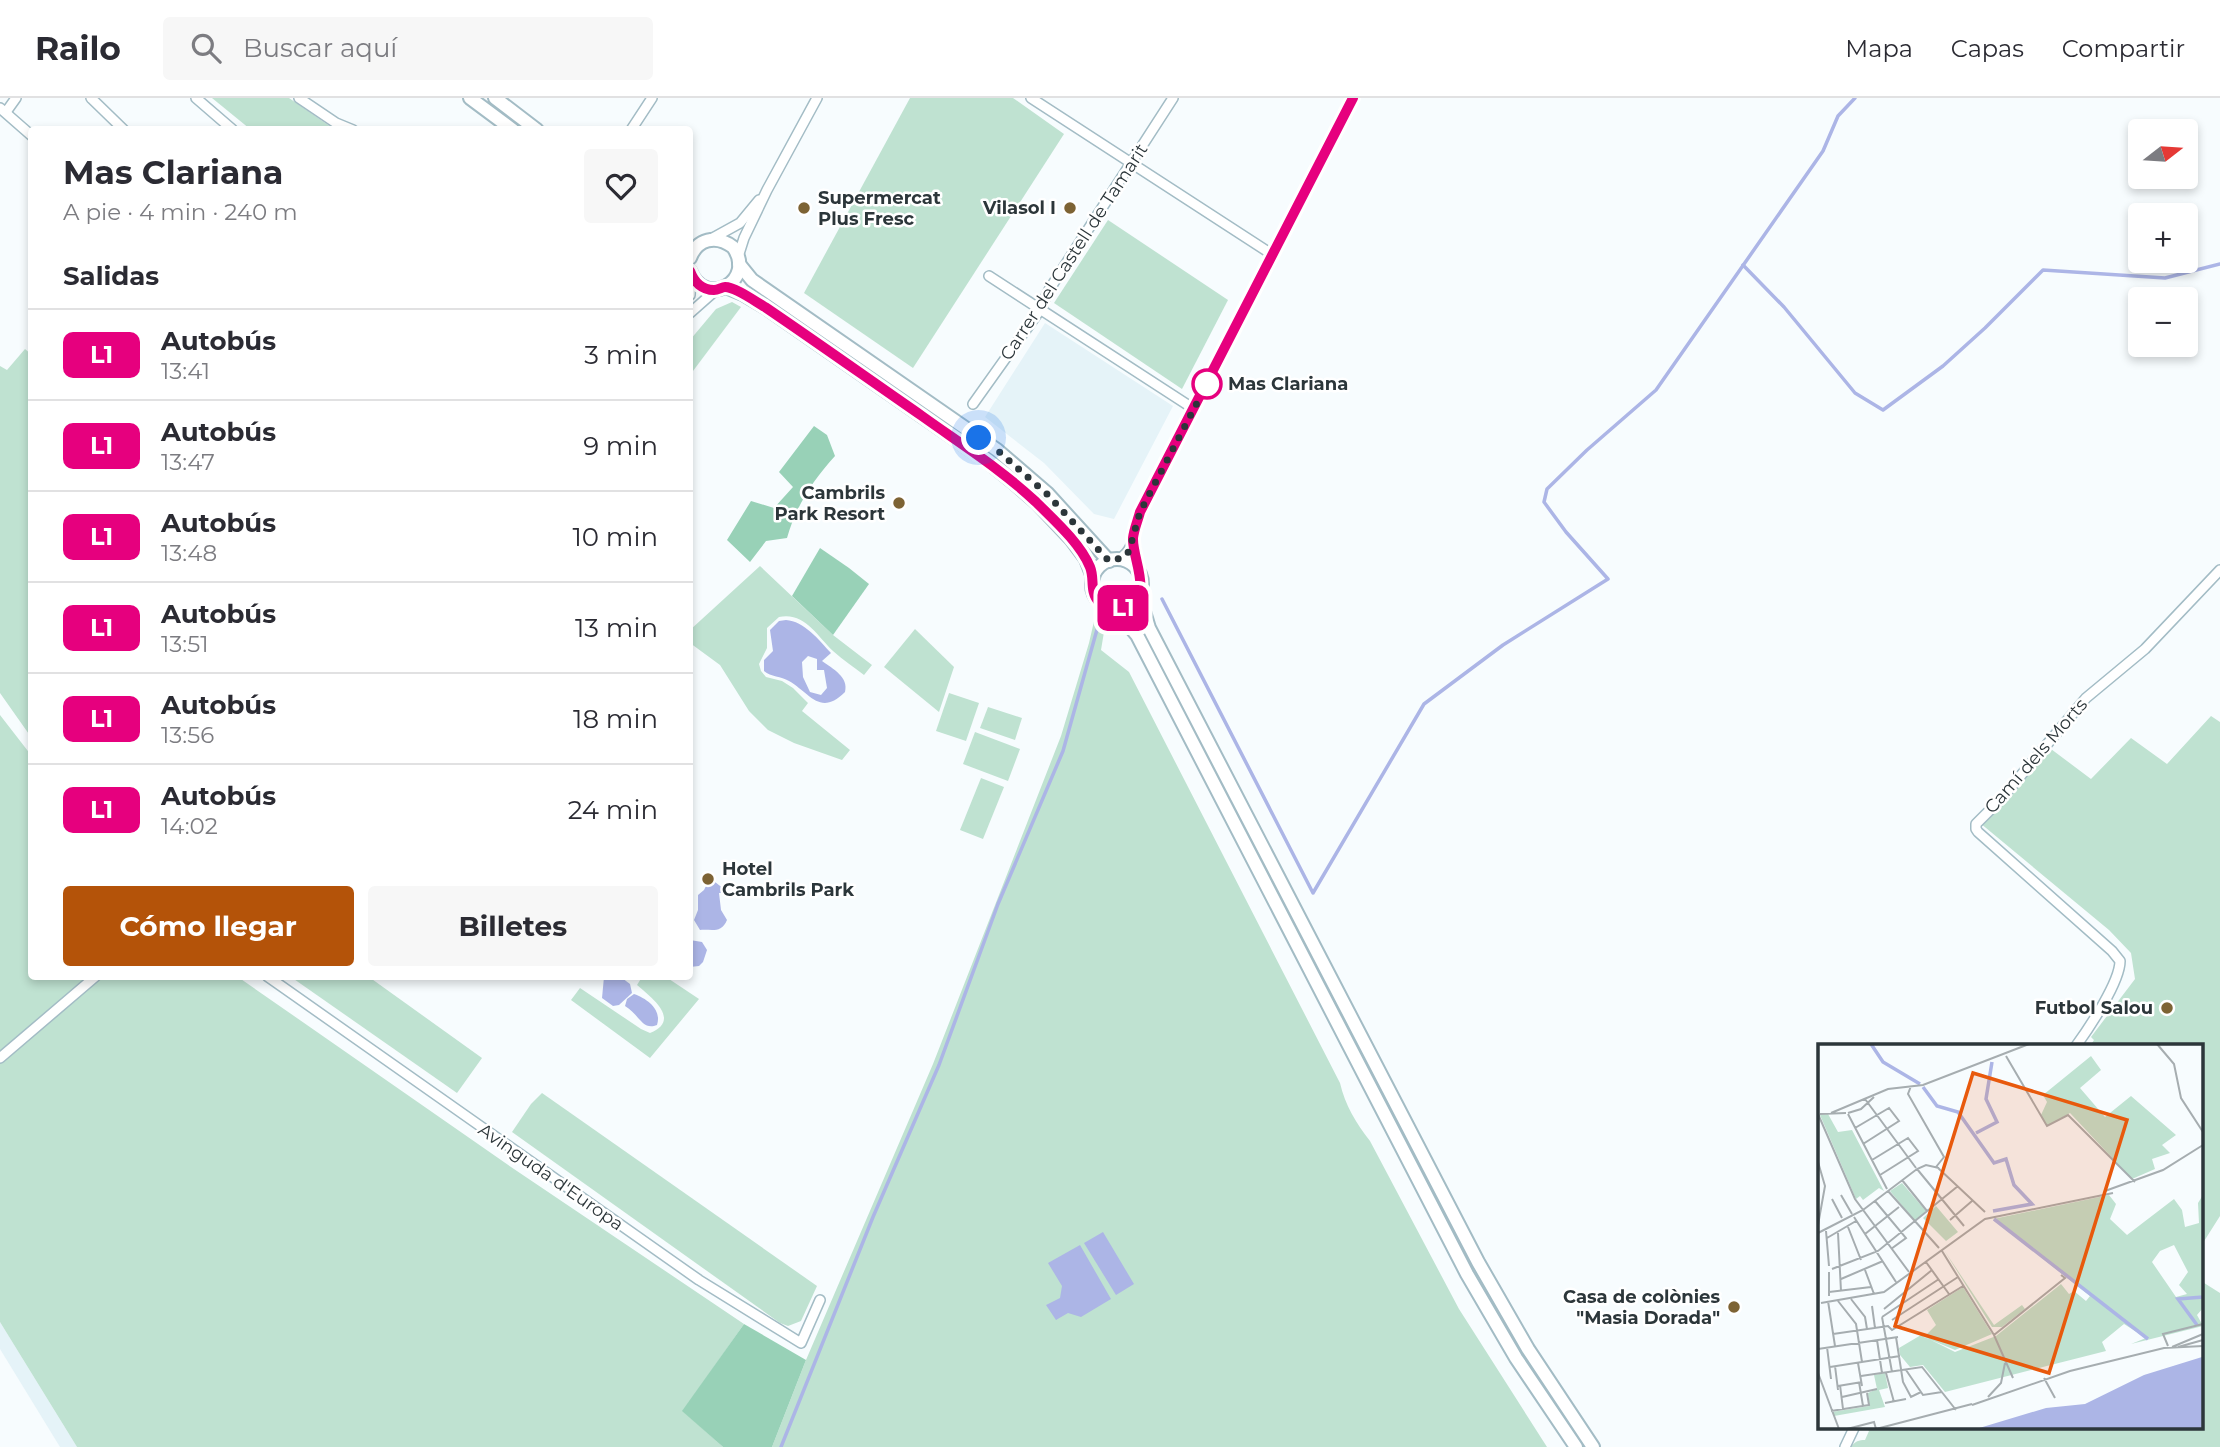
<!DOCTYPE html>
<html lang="es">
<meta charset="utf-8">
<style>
:root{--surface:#fff;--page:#f7f7f7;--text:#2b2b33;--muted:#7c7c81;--line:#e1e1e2;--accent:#b45309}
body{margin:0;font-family:Montserrat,sans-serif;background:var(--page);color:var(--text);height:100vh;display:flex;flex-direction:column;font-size:26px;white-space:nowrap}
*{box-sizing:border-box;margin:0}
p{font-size:23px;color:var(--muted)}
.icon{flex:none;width:38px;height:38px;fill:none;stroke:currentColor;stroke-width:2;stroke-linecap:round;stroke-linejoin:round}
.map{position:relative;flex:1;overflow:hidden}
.sheet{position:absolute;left:28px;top:28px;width:665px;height:854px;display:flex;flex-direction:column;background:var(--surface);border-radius:7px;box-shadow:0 4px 10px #0003}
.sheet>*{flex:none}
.badge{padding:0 14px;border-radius:10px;font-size:24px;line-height:46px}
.needle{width:46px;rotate:73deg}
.fabs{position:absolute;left:2128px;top:21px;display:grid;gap:14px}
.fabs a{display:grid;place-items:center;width:70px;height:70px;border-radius:7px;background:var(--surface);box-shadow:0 4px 10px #0003;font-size:35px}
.you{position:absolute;width:35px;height:35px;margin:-18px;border:5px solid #fff;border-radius:50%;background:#1a73e8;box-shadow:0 0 0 10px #1a73e833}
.map>.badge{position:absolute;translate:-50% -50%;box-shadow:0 0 0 4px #fff}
h2{padding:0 35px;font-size:26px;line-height:63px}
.round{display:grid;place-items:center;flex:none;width:74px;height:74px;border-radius:7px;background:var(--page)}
.overview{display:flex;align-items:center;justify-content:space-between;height:119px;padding:0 35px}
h1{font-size:33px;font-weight:700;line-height:52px}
.action{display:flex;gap:14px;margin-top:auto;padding:14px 35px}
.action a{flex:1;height:80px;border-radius:7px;background:var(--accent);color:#fff;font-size:28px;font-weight:700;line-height:80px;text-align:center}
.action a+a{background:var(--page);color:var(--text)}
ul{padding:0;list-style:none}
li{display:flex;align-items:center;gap:21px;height:91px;padding:0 35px;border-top:2px solid var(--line)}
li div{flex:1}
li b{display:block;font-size:26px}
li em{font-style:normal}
li .badge{min-width:77px;font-weight:700;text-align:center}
header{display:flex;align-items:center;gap:42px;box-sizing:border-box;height:98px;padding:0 35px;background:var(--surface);border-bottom:2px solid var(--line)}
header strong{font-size:33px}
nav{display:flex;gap:38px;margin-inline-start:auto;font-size:24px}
.search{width:490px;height:63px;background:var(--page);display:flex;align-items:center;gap:18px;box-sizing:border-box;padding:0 24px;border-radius:7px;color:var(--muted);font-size:26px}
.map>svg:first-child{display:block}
.built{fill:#e5f3f8}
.green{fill:#bfe2d1}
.forest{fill:#98d1b7}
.water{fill:#acb5e6;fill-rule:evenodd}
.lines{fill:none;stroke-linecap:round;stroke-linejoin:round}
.stream{stroke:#acb5e6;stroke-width:3.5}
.street-casing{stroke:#a3bcc5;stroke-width:12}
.secondary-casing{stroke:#a3bcc5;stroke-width:16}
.street{stroke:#fff;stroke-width:9}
.secondary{stroke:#fff;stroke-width:12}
.line-casing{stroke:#fff;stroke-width:16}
.line{stroke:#e6007e;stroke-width:10}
.walk{stroke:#2c363a;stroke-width:7;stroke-dasharray:0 12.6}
.poi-dot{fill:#7d6334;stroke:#fff;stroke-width:2.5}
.stop-dot{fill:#fff;stroke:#e6007e;stroke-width:3.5}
.labels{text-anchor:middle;stroke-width:5;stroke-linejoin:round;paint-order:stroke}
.poi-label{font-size:18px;font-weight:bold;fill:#2c363a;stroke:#fff;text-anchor:end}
.street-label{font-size:18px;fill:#2c363a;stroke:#fff}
.stop-label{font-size:18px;font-weight:bold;fill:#2c363a;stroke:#fff;text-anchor:start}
.inset-river{fill:none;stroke:#acb5e6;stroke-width:3.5}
.inset-road{fill:none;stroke:#a6adb0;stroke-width:2}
.view{fill:#e8590c;fill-opacity:0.15;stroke:#e8590c;stroke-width:3.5}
.inset-edge{fill:none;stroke:#2c363a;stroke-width:3.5}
</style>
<header>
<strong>Railo</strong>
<div class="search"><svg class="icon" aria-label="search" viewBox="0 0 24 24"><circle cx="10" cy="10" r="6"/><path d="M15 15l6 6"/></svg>Buscar aquí</div>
<nav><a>Mapa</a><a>Capas</a><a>Compartir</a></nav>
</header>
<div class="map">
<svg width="2220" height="1349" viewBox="0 0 2220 1349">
<rect width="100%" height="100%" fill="#f7fcfe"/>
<g class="built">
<path d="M1045 225 1173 308 1114 421 1094 416 1044 365 985 319Z"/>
<path d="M0 1224 77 1349H60L0 1251Z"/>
</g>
<g class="green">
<path d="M212 0H289L334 31H250Z"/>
<path d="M910 0H1013L1064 36 913 270 804 195Z"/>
<path d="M1108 122 1228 202 1182 291 1054 205Z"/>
<path d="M732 204 741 209 690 277V242L716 211Z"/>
<path d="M25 251 32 257 31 639 0 595V268L7 272Z"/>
<path d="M760 468 833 537 872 567 864 577C854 569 843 562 833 553 816 537 805 514 779 519L767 530V550L759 566 761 573 766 579 782 583 793 590 808 605 802 613 850 652 842 662 794 645 768 632 749 613 720 567 690 545V532Z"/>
<path d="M1095 519 1105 528 1101 552 1129 574 1340 985C1345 1007 1356 1025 1370 1043L1459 1211 1547 1349H772L806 1262 933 966 1061 638 1089 545Z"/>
<path d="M915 531 954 569 939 614 884 569Z"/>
<path d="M949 595 979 605 966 643 936 633Z"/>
<path d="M988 609 1022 620 1015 642 980 630Z"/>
<path d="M0 617 31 657 32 878 238 879 511 1069 744 1226 683 1313 723 1349H77L0 1224Z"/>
<path d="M2211 618 2220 624V1118L2201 1148V948H2090L2094 942 2091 939 2135 881 2131 855 2109 832 1980 725 2051 651 2091 681 2131 640 2167 666Z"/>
<path d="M975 634 1020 651 1008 683 963 666Z"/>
<path d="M981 680 1004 689 983 741 960 732Z"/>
<path d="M291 879H369L482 960 457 995Z"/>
<path d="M642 879H666L699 901 650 960 571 902 580 890 641 931 650 935C682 922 651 899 637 887Z"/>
<path d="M542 995 817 1188 801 1223 788 1228 780 1225 512 1034 531 1006Z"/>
<path d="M2201 1183 2220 1195V1349H1851C1855 1343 1859 1342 1865 1342L1869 1333 1866 1330H2201Z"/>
</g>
<g class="forest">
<path d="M814 328 827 337 835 358C813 382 796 408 787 440L766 443 750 464 727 442 751 403 774 410 793 389 779 374Z"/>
<path d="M820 450 849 470 869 486 833 537 792 498Z"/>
<path d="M744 1226 806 1262 772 1349H723L682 1313Z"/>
</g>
<g class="water">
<path d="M786 522C804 523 819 542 831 555L822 563C833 571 849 579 845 594 820 619 810 595 789 583 781 578 771 579 764 573V562L773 553 770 532 779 523ZM808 558 817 561V572H824L827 590 821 597 810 594 803 579 802 564Z"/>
<path d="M715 784 724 791 722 795H719L721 812 727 822C721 836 712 831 700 832L694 822 698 812V797L704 792 707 786Z"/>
<path d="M690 842 702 844 707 852 703 864 699 868 690 869Z"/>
<path d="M604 879 622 880 630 886 632 895 619 907 613 908 602 900Z"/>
<path d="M634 896C648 901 662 912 657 927 642 933 639 916 625 908L627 901Z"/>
<path d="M1103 1134 1134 1186 1116 1197 1084 1145Z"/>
<path d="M1080 1147 1111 1201 1081 1219 1068 1215 1056 1222 1046 1207 1060 1200 1062 1188 1048 1165Z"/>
</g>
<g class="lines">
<g class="stream">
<path d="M1743 167 1784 209 1855 295 1883 312 1943 268 1985 230 2043 172 2165 180 2220 166"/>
<path d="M1162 501 1313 795 1424 606 1503 547 1608 481 1566 434 1544 404 1547 391 1587 352 1656 292 1823 53 1838 18 1855 0"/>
<path d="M781 1349 873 1119 939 967 998 806 1063 653 1098 528"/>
</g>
<g class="street-casing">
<g id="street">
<path d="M91 0 124 32"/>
<path d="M196 0 233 32"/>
<path d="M299 0 336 25 353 32"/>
<path d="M1031 0 1273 157"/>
<path d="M0 10 32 38"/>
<path d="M6 14 16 0"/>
<path d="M631 32 652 0"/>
<path d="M711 141 740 125 759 102"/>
<path d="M738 159 744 140 767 92 817 0"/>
<path d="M989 178 1194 311"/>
<path d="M690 197 691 176"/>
<path d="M690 215 716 192"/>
<path d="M973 306 1040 212 1049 192 1173 0"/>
<path d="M1134 441 1139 476"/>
<path d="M1118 461C1134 455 1136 430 1140 414L1353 0"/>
<path d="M267 878 699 1182 801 1245 820 1202"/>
<path d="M2076 948C2089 930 2120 884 2120 863L2112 853 1978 734 1976 731V726L2001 701 2086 600 2145 551 2220 472"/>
<path d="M0 960 96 878"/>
<path d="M1845 1349 1854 1330"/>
</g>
</g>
<g class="secondary-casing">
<g id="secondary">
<path d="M470 0 513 32"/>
<path d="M495 0 537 32"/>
<path d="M690 160C697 141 716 136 733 149 757 182 706 212 690 173"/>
<path d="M739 166 752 182 997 352 1047 395 1109 463"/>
<path d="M726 189 743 196 765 209 988 364 1013 384 1037 405 1071 441 1086 461 1093 479"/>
<circle cx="1117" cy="486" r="25"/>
<path d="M1139 497 1149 530 1478 1164 1528 1251 1593 1349"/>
<path d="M1115 511 1137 537 1467 1176 1516 1260 1576 1349"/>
</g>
</g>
<use href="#street" class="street"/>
<use href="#secondary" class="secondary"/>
</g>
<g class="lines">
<g class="line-casing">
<path id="line" d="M690 173C694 184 702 192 714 192 718 192 722 189 725 189 736 189 756 204 765 209 818 245 870 282 922 318 961 346 1001 371 1036 404 1054 422 1080 445 1090 469 1095 481 1089 493 1099 504 1105 510 1115 512 1123 510 1156 501 1132 462 1133 440 1134 431 1138 422 1140 414L1353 0"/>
</g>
<use href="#line" class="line"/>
<path class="walk" d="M979 340 997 352 1047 396 1109 463 1125 459 1129 453 1140 414 1208 284 1207 286"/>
</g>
<g class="poi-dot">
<circle cx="804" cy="110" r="7"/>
<circle cx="1070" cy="110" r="7"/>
<circle cx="899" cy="405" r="7"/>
<circle cx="708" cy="781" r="7"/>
<circle cx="2167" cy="910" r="7"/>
<circle cx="1734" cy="1209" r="7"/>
</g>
<circle class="stop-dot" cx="1207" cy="286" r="14"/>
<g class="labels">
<g class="poi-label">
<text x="818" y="106" text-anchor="start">Supermercat<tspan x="818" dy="21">Plus Fresc</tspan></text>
<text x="1056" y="116">Vilasol I</text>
<text x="885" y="401">Cambrils<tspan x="885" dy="21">Park Resort</tspan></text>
<text x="722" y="777" text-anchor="start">Hotel<tspan x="722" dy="21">Cambrils Park</tspan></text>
<text x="2153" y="916">Futbol Salou</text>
<text x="1720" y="1205">Casa de colònies<tspan x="1720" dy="21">"Masia Dorada"</tspan></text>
</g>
<g class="street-label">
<text transform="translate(1074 154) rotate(-57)" y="6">Carrer del Castell de Tamarit</text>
<text transform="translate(2036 658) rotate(-49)" y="6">Camí dels Morts</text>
<text transform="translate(551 1079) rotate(35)" y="6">Avinguda d'Europa</text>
</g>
<g class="stop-label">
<text x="1228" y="292">Mas Clariana</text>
</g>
</g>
<g transform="translate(1818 946)">
<rect width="385" height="385" fill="#f7fcfe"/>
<path d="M273 12 283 26 262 44 287 73 313 52 358 91 344 101 352 109 334 115 337 125 314 135 252 69 229 82 223 71 229 58 225 51ZM10 70 20 88 34 86 66 147 61 144 45 156 42 152 38 155 2 71ZM84 139 108 167 97 177 72 147ZM291 151 298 160 292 175 309 191 356 155 364 166 367 183 381 179 380 159 385 151V264L379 271 385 282 313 300 328 294 306 280 284 298 288 307 127 348 105 321 92 323 82 311 81 304 103 291 137 308 178 292 243 240 251 250 256 247 268 257 272 252 175 175ZM356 201 370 228 361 241 369 250 358 253 334 218 342 207ZM118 162 140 188 128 197 105 174ZM126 206 176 281 204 261 207 265 184 283H174ZM145 243 174 290 137 306 106 293 118 281 109 266ZM67 329 70 344 61 346 67 363 16 372 14 368 51 362 50 349 59 345 56 331Z" fill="#bfe2d1" fill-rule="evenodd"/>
<path d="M385 307V385H158L228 364 267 360 326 331 384 313Z" fill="#acb5e6"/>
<path class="inset-river" d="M53 0 65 18 102 40M105 43 119 62 140 68 176 119 188 115 196 141 214 160 175 167M158 89 179 78 168 55 174 18M176 175 330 295M379 281 360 255 385 253"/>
<path class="inset-road" d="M339 0 356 20 363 54 385 88M188 12 229 82 250 71 317 138M93 42 90 50 126 113 118 123M47 55 98 124M13 69 70 45 105 41 211 0M30 69 43 65 56 53M0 70 37 155 91 228M2 70 28 69M30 70 69 145M37 84 71 64 81 77 45 100M54 116 90 94 100 107 62 131M0 118 7 142 0 181M119 123 167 168M99 125 146 182M84 136 109 167M70 147 121 204M287 147 345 126 385 101M23 151 34 170M14 155 24 174M57 157 88 194 73 205M36 173 78 238M132 176 154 157M30 183 43 216M8 187 11 222M0 189 45 166 99 125 108 121 121 124M20 189 23 247M47 190 81 163M9 194 38 177M0 195V254M124 207 176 291 195 334M108 218 131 250M14 225 60 207 140 142M47 226 56 250M23 235 65 217M11 248 53 243M11 252V228M33 255 47 273 49 285M10 257 17 302M20 257 38 280 44 318M3 259 66 248 167 175 295 149M54 262 57 284M66 265 114 226M64 273 121 235M64 273 74 328M74 276 140 233M15 290 70 282 74 286 145 242M176 291 247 234 243 231M78 293 85 338 93 353 103 348M59 296 64 329M350 302 345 290 385 280M9 303 13 335M354 303 385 290M360 303 385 296M0 305 80 293M40 319 44 342M17 322 20 346M12 323 82 312M88 326 105 351 124 348M0 329 21 385M68 329 76 358M43 332 104 323 138 366M226 334 237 354M41 338 45 362M22 341 25 365M20 342 44 338M24 353 59 345M170 353 183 339 187 319M67 359 88 355M154 361 252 327 346 304 385 302M13 367 51 361 49 349M29 385 56 378 58 385M58 385 154 360"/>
<path class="view" d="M155 29 309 76 231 329 77 282Z"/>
<rect width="385" height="385" class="inset-edge"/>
</g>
</svg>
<div class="fabs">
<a><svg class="needle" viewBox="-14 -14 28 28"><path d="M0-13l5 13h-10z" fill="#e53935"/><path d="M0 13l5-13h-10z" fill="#7c7c81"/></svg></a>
<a>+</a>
<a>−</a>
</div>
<div class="you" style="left:979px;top:340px"></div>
<b class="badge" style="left:1123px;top:510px;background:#e6007e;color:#fff">L1</b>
<section class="sheet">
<div class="overview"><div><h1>Mas Clariana</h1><p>A pie · 4 min · 240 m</p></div><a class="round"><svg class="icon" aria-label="heart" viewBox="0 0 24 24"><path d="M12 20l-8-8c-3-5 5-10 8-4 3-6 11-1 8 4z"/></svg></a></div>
<h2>Salidas</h2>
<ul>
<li><span class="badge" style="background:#e6007e;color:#fff">L1</span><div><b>Autobús</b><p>13:41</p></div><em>3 min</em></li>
<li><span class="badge" style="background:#e6007e;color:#fff">L1</span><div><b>Autobús</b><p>13:47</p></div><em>9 min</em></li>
<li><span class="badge" style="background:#e6007e;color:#fff">L1</span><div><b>Autobús</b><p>13:48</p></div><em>10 min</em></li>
<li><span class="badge" style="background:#e6007e;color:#fff">L1</span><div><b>Autobús</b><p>13:51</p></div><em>13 min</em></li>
<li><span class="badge" style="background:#e6007e;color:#fff">L1</span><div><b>Autobús</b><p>13:56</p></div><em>18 min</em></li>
<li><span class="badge" style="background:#e6007e;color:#fff">L1</span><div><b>Autobús</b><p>14:02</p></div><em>24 min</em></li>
</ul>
<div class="action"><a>Cómo llegar</a><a>Billetes</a></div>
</section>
</div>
